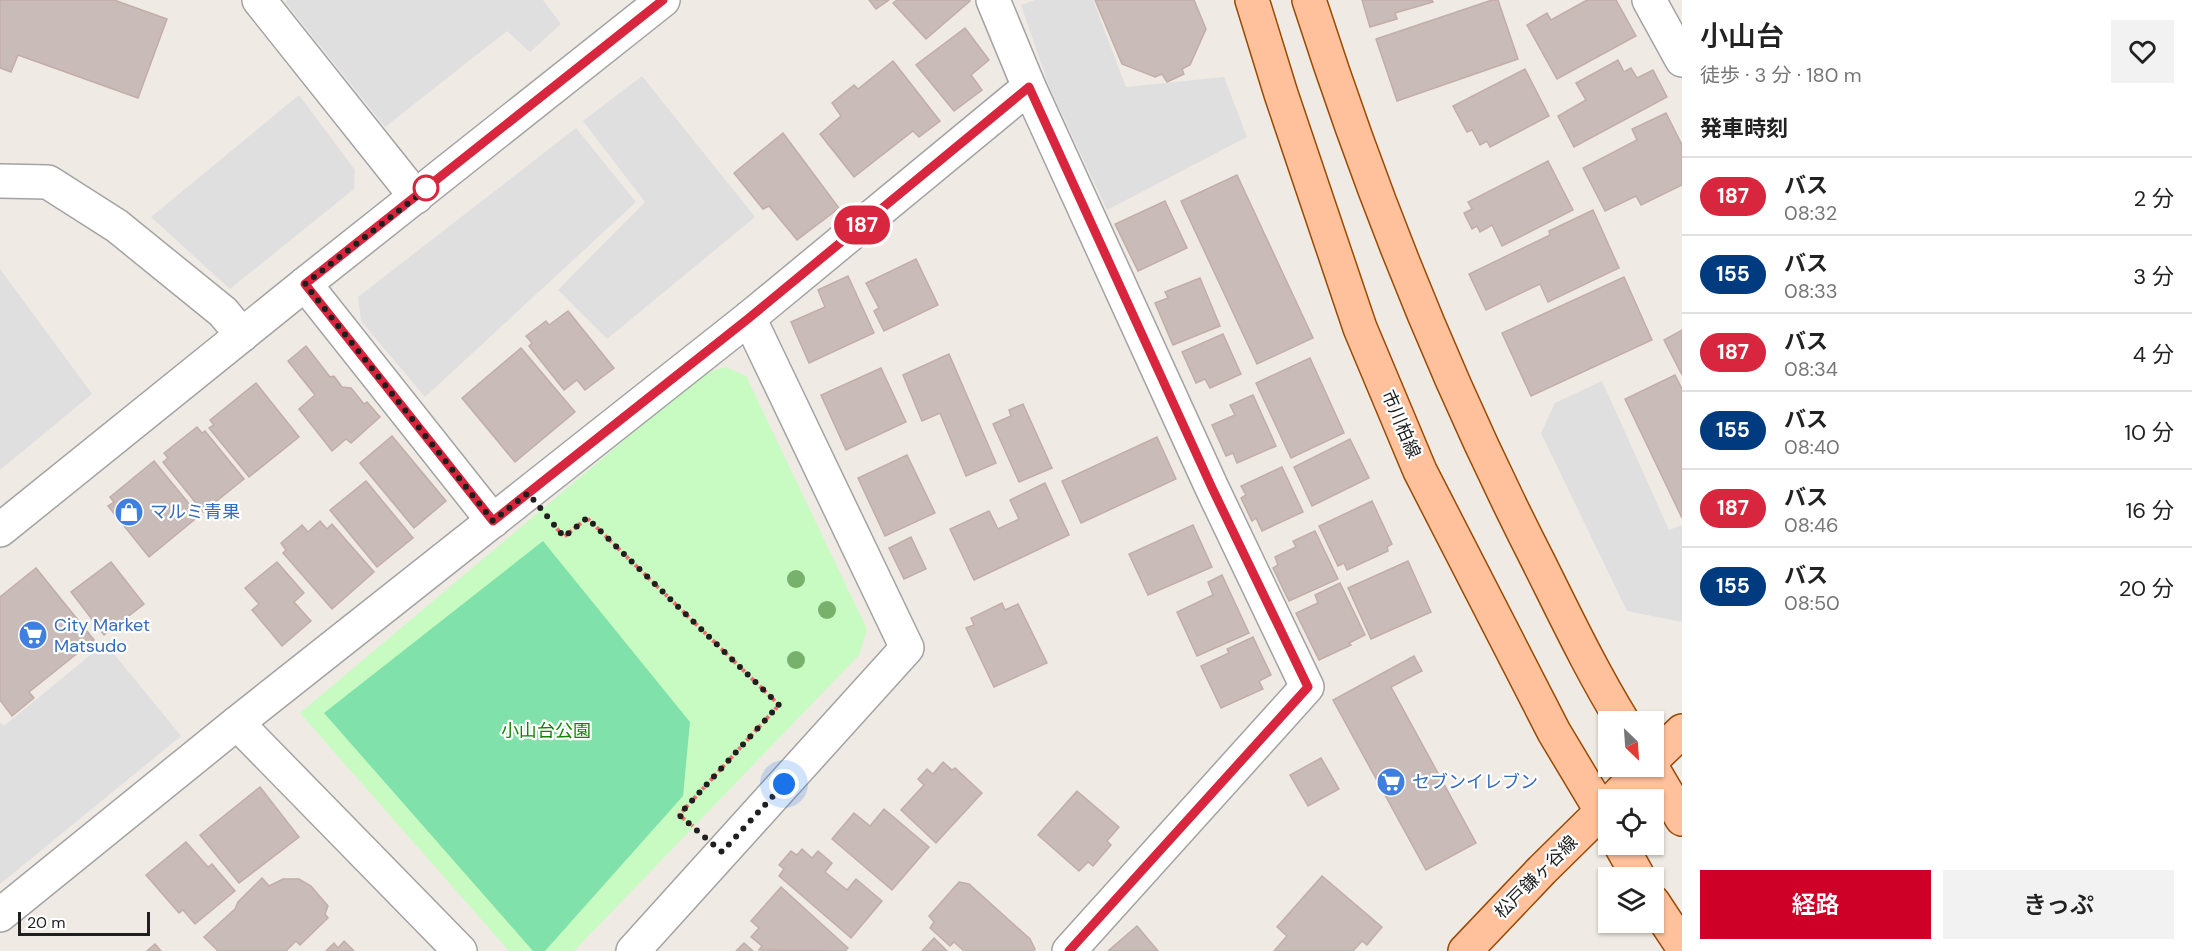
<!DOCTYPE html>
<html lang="ja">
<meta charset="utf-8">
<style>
:root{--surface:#fff;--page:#f2f2f2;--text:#222;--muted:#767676;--line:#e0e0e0;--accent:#ce0027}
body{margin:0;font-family:"DM Sans","Noto Sans JP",sans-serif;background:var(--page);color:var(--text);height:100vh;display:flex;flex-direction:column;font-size:22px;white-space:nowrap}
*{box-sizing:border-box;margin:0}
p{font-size:20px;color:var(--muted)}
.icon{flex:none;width:33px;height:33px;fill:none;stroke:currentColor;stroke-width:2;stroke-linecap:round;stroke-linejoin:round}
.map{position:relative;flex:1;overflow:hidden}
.side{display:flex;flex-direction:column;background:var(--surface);width:510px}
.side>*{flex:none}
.badge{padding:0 12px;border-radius:20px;font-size:21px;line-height:39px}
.needle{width:39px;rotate:155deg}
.fabs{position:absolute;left:1598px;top:711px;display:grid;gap:12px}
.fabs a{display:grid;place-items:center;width:66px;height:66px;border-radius:0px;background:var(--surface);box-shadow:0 2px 4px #0004;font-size:30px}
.scale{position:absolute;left:18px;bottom:15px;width:132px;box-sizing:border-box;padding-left:6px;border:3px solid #1f1f1f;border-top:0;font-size:16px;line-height:21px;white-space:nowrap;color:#1f1f1f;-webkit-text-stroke:4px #fff;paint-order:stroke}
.you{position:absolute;width:30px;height:30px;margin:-15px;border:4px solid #fff;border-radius:50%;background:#1a73e8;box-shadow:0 0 0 9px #1a73e833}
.map>.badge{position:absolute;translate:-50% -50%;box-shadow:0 0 0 3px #fff}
h2{padding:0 18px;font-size:22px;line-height:54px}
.round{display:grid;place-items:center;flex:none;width:63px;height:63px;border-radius:0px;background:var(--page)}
.overview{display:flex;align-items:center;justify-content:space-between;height:102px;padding:0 18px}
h1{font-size:28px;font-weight:600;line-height:45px}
.action{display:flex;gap:12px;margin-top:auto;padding:12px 18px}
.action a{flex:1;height:69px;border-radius:0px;background:var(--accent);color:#fff;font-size:24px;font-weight:600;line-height:69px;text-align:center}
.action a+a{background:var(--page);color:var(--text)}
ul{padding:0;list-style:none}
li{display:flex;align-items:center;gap:18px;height:78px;padding:0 18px;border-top:2px solid var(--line)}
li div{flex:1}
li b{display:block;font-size:22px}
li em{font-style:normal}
li .badge{min-width:66px;font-weight:700;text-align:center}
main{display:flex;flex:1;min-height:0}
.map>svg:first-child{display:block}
.park{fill:#c7fbc1}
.pitch{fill:#81e1aa}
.parking{fill:#dfdfdf}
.building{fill:#c8bbb8;stroke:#c2aea7;stroke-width:1.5}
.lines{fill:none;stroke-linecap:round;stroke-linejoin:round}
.minor-casing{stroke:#a3a3a3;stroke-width:36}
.major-casing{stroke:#9a4a00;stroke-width:36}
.path{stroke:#fe6875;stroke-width:4;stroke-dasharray:3 3;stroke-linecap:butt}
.minor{stroke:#fff;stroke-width:33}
.major{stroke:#fec19b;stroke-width:33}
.tree{fill:#78b16b}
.line-casing{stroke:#fff;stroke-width:14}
.line{stroke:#d7263d;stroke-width:9}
.walk{stroke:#1f1f1f;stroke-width:6;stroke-dasharray:0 10.8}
.stop-dot{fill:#fff;stroke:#d7263d;stroke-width:3}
.labels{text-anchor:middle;stroke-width:4.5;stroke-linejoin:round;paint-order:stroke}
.street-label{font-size:18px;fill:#1f1f1f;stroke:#fff}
.shop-label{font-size:18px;fill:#366cbe;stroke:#fff;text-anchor:start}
.park-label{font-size:18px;fill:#158208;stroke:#fff}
</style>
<main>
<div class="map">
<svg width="1682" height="951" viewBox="0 0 1682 951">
<rect width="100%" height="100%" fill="#f0eae5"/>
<path class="park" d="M726 367 746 376 867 629 859 655 574 951H509L300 713 704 373Z"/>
<path class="pitch" d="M543 541 690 722 683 796 545 951H533L324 713Z"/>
<g class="parking">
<path d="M287 0H543L561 24 530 52 507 31 385 127 285 2Z"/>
<path d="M1035 0H1093L1126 87 1224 77 1247 137 1107 210 1049 86 1021 5Z"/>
<path d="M642 76 755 217 607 339 558 290 645 202 583 121Z"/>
<path d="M299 95 355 170 354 189 230 289 151 217Z"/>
<path d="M576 128 636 202 425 397 361 321 358 297Z"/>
<path d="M0 269 92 394 0 470Z"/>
<path d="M1602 381 1669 530 1682 525V622L1627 611 1541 433 1555 403Z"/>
<path d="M105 643 181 736 0 884V722L4 726Z"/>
</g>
<g class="building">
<path d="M0 0H114L167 19 138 98 18 55 11 72 0 68Z"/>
<path d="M869 0H889L876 9Z"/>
<path d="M897 0H969L970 1 926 39 893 3Z"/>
<path d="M1095 0H1194L1206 29 1190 65 1182 69 1184 74 1167 82 1162 74 1155 77 1122 64Z"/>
<path d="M1362 0H1432L1433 2 1395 13 1397 19 1370 27Z"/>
<path d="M1492 0H1498L1518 59 1397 101 1376 39Z"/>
<path d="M1587 0H1616L1636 36 1557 79 1527 25 1547 13 1551 20Z"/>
<path d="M965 28 989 60 971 75 982 90 954 111 916 65Z"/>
<path d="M1618 60 1624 72 1631 68 1637 78 1653 70 1667 97 1574 147 1558 116 1586 100 1576 83Z"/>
<path d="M893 61 940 121 919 137 913 131 854 177 820 134 841 116 832 103 854 85 858 89Z"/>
<path d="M1525 69 1549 116 1490 147 1487 141 1480 145 1472 130 1467 132 1453 106Z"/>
<path d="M1666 113 1682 145V185L1641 205 1636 196 1605 211 1583 168 1637 140 1632 129Z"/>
<path d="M783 133 839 208 797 240 769 206 763 209 734 173Z"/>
<path d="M1548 161 1573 210 1502 246 1492 225 1480 232 1477 226 1472 229 1464 213 1472 209 1468 202Z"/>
<path d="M1237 175 1313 338 1257 364 1181 201Z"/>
<path d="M1165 201 1187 248 1138 271 1115 224Z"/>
<path d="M1593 210 1619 268 1548 302 1540 284 1486 310 1469 274 1550 235 1549 231Z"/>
<path d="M916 259 938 305 884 331 874 311 879 308 866 283Z"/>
<path d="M848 276 874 333 809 363 791 322 825 307 818 290Z"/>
<path d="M1624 277 1652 340 1531 396 1502 333Z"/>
<path d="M1200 278 1220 326 1173 345 1155 303 1168 298 1165 292Z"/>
<path d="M568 311 614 368 585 390 577 380 564 390 529 346 532 343 526 336 546 321 549 325Z"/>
<path d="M1682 330V375L1664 340Z"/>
<path d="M1223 334 1241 374 1210 388 1205 379 1196 383 1182 352Z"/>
<path d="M306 346 330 377 334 376 342 387 351 388 364 404 367 402 380 417 351 443 346 439 332 451 299 409 315 395 288 361Z"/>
<path d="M521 348 575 412 515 462 462 398Z"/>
<path d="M949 354 996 463 966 476 940 413 922 421 903 375Z"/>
<path d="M1310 358 1344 433 1291 458 1256 383Z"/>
<path d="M881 368 906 422 846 450 821 395Z"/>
<path d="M1675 375 1682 389V518L1625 399Z"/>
<path d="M256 383 299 437 249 477 209 428 214 425 210 420Z"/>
<path d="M1253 395 1276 446 1237 463 1233 453 1226 456 1212 425 1235 415 1230 405Z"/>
<path d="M1023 404 1052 468 1019 482 993 424 1011 416 1009 410Z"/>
<path d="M197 427 202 433 205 431 244 479 203 512 163 462 168 458 164 453Z"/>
<path d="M392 436 446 501 414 528 360 463Z"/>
<path d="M1157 437 1176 479 1081 523 1062 481Z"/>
<path d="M1350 439 1369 478 1312 506 1294 467Z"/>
<path d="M907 455 935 513 885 536 858 478Z"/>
<path d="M154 461 199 516 149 557 108 506 114 502 110 497Z"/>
<path d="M1282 467 1303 512 1262 531 1256 518 1252 521 1241 498 1246 495 1241 486Z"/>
<path d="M366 481 413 538 377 567 330 510Z"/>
<path d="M1045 483 1069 535 974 580 950 529 989 511 998 529 1019 519 1010 500Z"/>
<path d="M1372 501 1392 544 1387 547 1388 551 1347 570 1344 563 1338 566 1319 526Z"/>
<path d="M320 521 327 529 332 524 374 572 332 609 283 553 286 550 281 543 302 525 308 532Z"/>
<path d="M1193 525 1212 567 1148 595 1129 554Z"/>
<path d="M1315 531 1338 579 1289 601 1273 568 1278 565 1275 557 1296 547 1293 541Z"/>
<path d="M911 537 926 569 904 579 889 548Z"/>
<path d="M1408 561 1431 612 1371 639 1348 588Z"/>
<path d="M111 562 144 604 104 635 71 592Z"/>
<path d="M277 562 304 593 294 602 311 621 282 646 252 610 259 604 245 588Z"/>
<path d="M36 568 94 640 29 692 34 698 12 716 0 700V597Z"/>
<path d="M1222 575 1249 633 1197 656 1177 612 1213 595 1208 582Z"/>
<path d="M1340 583 1365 635 1349 643 1351 645 1319 660 1296 613 1318 603 1315 595Z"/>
<path d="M1002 603 1005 610 1018 604 1047 663 994 687 966 628 974 625 971 618Z"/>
<path d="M1253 637 1271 675 1259 681 1263 689 1221 708 1201 666 1229 653 1227 649Z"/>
<path d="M1414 656 1422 671 1391 687 1476 843 1426 870 1333 700Z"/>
<path d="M1321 758 1339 789 1308 806 1290 775Z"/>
<path d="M943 762 952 770 955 768 982 793 936 843 901 810 924 785 918 779 927 769 933 774Z"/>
<path d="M260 787 299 837 239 883 200 835Z"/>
<path d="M1077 791 1119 827 1107 841 1111 845 1093 866 1088 862 1079 871 1038 835Z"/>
<path d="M884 809 929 847 892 890 832 839 854 813 870 826Z"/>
<path d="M186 842 208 867 212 864 235 891 195 924 183 910 179 913 146 875Z"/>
<path d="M802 849 812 858 818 851 832 863 825 872 847 890 856 879 882 901 851 938 779 876 784 869 779 865 791 851 797 855Z"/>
<path d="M1322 876 1382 927 1367 945 1362 941 1353 951H1274L1287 936 1277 927Z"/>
<path d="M262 878 269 886 283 879H299L311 886 328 906 325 914 328 918 300 945 296 941 286 951H218L204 937 235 909 238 902Z"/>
<path d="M959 882 969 884 1030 939 1035 949 1033 951H964L954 942 950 946 930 928 934 922 929 916Z"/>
<path d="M781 887 848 948 845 951 759 950 762 946 751 937 759 928 751 921Z"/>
<path d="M1137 926 1158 951H1108Z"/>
<path d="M934 938 947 951H922Z"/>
<path d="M344 941 354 951H326L334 943 338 948Z"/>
<path d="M744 943 753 951H736Z"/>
<path d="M155 944 161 951H147Z"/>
</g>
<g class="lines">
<g class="minor-casing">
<g id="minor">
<path d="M259 0 416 197"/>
<path d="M993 0 1029 87 1212 488 1307 687 1069 951"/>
<path d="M1649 0 1682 60"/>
<path d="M0 181 48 182 117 226 223 312 242 335"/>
<path d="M305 284 493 521"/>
<path d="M0 530 305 284 663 0"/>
<path d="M237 723 460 951"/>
<path d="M0 915 237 723 749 318 1029 87"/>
<path d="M633 951 907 648 749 318"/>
</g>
</g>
<g class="major-casing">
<g id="major">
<path d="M1252 0 1281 94 1360 328 1420 471 1554 732 1608 822"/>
<path d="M1309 0C1371 193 1446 381 1538 561 1565 615 1591 670 1623 722"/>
<path d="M1653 759 1682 731"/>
<path d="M1651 766 1682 819"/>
<path d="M1613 800 1646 766"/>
<path d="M1620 844 1639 878"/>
<path d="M1653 902 1682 946"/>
<path d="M1465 951 1542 870 1608 805"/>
</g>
</g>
<path class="path" d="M553 524 564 537 587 518 779 705 679 815 693 826"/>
<use href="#minor" class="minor"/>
<use href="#major" class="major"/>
</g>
<g class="tree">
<circle cx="796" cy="579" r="9"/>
<circle cx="827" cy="610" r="9"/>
<circle cx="796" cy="660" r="9"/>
</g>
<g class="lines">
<g class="line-casing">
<path id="line" d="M663 0 305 284 493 521 749 318 1029 87 1212 488 1308 687 1069 951"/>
</g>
<use href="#line" class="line"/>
<path class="walk" d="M426 188 434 183 305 284 493 521 528 493 564 537 587 518 779 705 679 815 722 852 784 784"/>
</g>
<defs>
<g id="shop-disc" transform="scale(1.5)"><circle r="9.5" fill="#3f7fe0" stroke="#fff"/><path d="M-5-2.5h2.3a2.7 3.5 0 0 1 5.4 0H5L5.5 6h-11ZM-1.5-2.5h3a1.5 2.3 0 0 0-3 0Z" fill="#fff"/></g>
<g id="supermarket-disc" transform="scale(1.5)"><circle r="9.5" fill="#3f7fe0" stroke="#fff"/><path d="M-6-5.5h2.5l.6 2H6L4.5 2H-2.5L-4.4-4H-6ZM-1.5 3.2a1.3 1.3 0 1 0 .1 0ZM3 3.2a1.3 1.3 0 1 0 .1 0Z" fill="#fff"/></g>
</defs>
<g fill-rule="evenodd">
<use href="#shop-disc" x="129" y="512"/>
<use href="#supermarket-disc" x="33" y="635"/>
<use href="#supermarket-disc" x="1391" y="782"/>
</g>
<circle class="stop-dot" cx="426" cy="188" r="12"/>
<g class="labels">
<g class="street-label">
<text transform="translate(1401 424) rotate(67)" y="6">市川柏線</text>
<text transform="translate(1536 877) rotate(-45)" y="6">松戸鎌ヶ谷線</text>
</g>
<g class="shop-label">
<text x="150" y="518">マルミ青果</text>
<text x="54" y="631">City Market<tspan x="54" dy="21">Matsudo</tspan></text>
<text x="1412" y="788">セブンイレブン</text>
</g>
<g class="park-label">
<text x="546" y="737">小山台公園</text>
</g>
</g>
</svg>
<div class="fabs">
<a><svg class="needle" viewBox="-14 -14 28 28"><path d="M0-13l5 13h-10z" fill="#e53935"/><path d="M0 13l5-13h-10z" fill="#767676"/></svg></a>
<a><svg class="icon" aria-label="locate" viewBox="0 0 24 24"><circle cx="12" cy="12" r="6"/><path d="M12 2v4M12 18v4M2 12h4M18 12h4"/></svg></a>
<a><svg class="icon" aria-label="layers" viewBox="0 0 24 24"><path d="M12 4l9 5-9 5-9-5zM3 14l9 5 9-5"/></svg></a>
</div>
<div class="scale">20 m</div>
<div class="you" style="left:784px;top:784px"></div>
<b class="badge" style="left:862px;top:225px;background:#d7263d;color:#fff">187</b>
</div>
<section class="side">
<div class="overview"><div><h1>小山台</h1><p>徒歩 · 3 分 · 180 m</p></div><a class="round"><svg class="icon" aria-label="heart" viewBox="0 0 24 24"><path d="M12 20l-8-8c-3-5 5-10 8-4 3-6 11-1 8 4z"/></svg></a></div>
<h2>発車時刻</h2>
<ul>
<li><span class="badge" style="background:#d7263d;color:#fff">187</span><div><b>バス</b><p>08:32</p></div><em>2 分</em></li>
<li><span class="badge" style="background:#003b80;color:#fff">155</span><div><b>バス</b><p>08:33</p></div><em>3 分</em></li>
<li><span class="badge" style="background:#d7263d;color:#fff">187</span><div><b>バス</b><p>08:34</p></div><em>4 分</em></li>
<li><span class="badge" style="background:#003b80;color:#fff">155</span><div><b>バス</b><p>08:40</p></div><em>10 分</em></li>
<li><span class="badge" style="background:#d7263d;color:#fff">187</span><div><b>バス</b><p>08:46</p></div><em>16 分</em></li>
<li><span class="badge" style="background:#003b80;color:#fff">155</span><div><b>バス</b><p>08:50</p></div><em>20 分</em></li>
</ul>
<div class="action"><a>経路</a><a>きっぷ</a></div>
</section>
</main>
